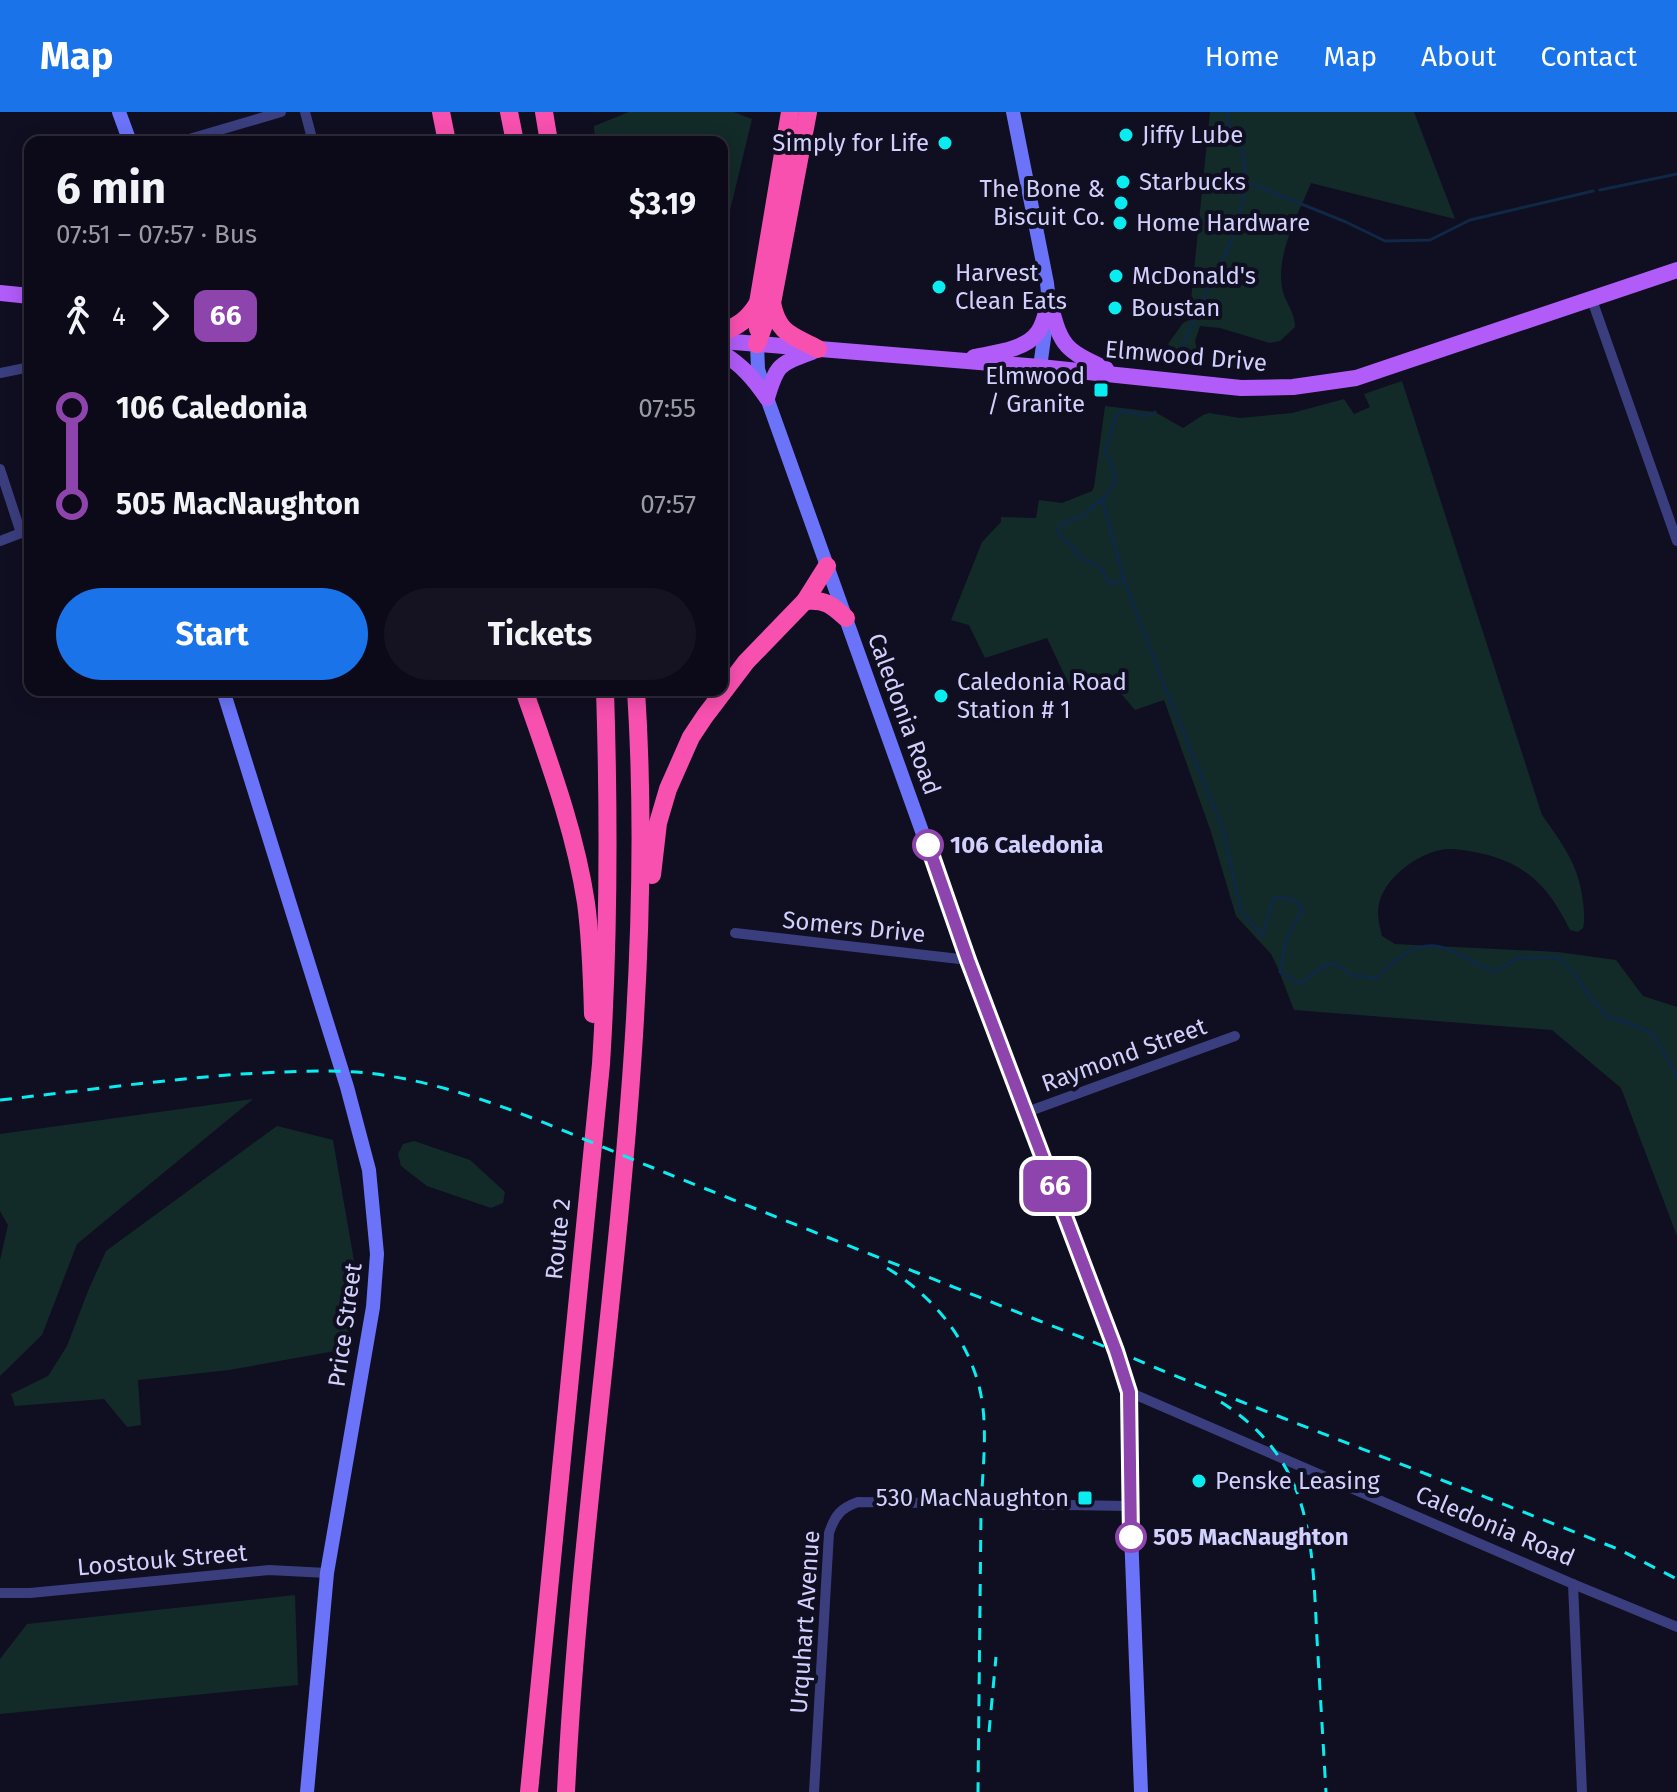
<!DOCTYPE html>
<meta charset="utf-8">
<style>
:root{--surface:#0c0a19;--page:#151322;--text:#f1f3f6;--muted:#9a9aa2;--line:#2c2b38;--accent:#1a73e8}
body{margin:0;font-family:"Fira Sans",sans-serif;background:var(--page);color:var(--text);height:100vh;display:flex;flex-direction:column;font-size:30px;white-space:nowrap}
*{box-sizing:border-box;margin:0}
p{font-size:26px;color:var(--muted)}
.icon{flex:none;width:44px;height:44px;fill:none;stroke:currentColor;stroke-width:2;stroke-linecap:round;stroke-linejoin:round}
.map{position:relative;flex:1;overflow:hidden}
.panel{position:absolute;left:24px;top:24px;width:704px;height:560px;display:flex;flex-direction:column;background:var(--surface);border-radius:16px;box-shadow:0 4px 20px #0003,0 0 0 2px var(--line)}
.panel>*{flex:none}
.badge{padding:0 16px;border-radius:12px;font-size:28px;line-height:52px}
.map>.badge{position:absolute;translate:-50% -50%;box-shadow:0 0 0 4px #fff}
.legs{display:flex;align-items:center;gap:12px;height:88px;padding:0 32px;font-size:26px}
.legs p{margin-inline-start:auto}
.summary{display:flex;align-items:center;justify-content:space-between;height:136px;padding:0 32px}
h1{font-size:44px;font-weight:700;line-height:60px}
.cta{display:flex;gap:16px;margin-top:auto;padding:16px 32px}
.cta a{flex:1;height:92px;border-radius:48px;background:var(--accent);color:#fff;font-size:32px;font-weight:700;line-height:92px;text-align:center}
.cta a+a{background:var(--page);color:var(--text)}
ul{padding:0 32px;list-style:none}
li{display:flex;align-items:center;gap:28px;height:96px;font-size:30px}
li i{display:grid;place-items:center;width:12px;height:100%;margin:0 10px;background:currentColor}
li i::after{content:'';width:20px;height:20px;margin:-10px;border:6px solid;border-radius:50%;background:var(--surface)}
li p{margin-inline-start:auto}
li:first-child i{background:linear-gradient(#0000 50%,currentColor 0)}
li:last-child i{background:linear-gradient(currentColor 50%,#0000 0)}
header{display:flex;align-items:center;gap:48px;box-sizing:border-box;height:112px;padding:0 40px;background:var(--accent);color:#fff}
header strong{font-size:38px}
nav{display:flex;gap:44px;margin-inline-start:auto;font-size:28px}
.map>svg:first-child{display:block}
.green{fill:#122b28}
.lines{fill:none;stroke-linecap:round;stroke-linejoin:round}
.stream{stroke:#0f2845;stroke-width:3}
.street{stroke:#3b3e7e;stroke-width:10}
.secondary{stroke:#6b74f9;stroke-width:14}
.primary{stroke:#b15cf9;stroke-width:16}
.highway{stroke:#f850af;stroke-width:18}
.rail{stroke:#09edf0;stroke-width:3;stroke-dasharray:12 10;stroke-linecap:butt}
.line-1-casing{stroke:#fff;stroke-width:18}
.line-1{stroke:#8e44ad;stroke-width:12}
.poi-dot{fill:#09edf0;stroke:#100e21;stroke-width:3}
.stop-1-dot{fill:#fff;stroke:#8e44ad;stroke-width:4}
.labels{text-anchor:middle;stroke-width:8;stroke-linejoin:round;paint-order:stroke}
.poi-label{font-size:24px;fill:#d2d0fd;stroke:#100e21;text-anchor:start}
.street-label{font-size:24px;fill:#d2d0fd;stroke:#100e21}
.stop-label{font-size:24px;font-weight:bold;fill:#d2d0fd;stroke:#100e21;text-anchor:start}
</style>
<header>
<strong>Map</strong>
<nav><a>Home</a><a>Map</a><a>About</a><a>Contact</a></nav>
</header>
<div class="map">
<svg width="1677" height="1680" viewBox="0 0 1677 1680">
<rect width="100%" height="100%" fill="#100e21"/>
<g class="green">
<path d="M629 0H734L752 7 725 119 722 121V30H595L594 14Z"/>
<path d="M1210 0H1414L1455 107 1311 71C1298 103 1274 145 1283 180 1287 193 1295 201 1295 215L1280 229 1270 231 1220 216 1200 214 1195 229 1197 238 1195 241 1191 242 1170 235 1168 232 1183 211 1189 208Z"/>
<path d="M1402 269 1542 703C1563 733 1579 753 1583 790 1584 799 1585 807 1583 816L1578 820 1570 818C1556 790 1541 766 1510 751 1493 743 1470 738 1451 737 1425 736 1388 762 1380 788 1376 801 1379 811 1382 824L1395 832 1558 840 1616 848 1643 884 1677 895V1124L1621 976 1552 918 1294 898 1277 854 1271 842 1236 804 1211 720 1164 588 1135 598 1106 564 1070 575 1047 526 985 546 969 513 951 508 982 430 1001 410V405L1036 406 1039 388 1062 391 1092 379 1094 375 1105 294 1155 300 1183 316 1203 303 1209 301 1240 306 1292 301 1344 287 1354 302 1370 295 1364 282Z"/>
<path d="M253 987 77 1132 42 1223 0 1264V1148L8 1113 0 1099V1022Z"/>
<path d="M277 1014 333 1028 357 1166 346 1237 229 1258 138 1268 141 1313 127 1315 104 1287 15 1294 11 1282 48 1264 67 1234 88 1179 106 1139Z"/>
<path d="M414 1029 470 1048 505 1080 503 1091 491 1096 427 1074 401 1054 398 1042 403 1032Z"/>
<path d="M295 1483 298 1573 0 1602V1547L27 1512Z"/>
</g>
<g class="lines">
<g class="stream">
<path d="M1246 74 1252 72 1346 110 1385 129 1430 128 1470 108 1593 79"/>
<path d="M1600 78 1677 62"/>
<path d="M1181 238 1206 181 1233 125 1246 74 1244 43 1227 9 1228 0"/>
<path d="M1155 300C1145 309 1135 299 1123 299L1116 304 1105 340 1111 350 1115 370 1105 384 1103 390 1124 468 1160 563 1223 717 1241 799 1262 824 1274 785 1294 788 1303 796 1286 828 1280 860 1301 872 1323 854 1335 851 1351 863 1376 866C1392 851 1411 831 1436 834 1447 835 1482 854 1495 860L1518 846 1558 845 1575 862 1589 884 1608 905 1626 910 1652 921 1677 964"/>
<path d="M1103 386 1081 405 1061 412 1058 419 1062 427 1072 434 1077 444 1101 455 1107 469 1113 471 1124 468"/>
</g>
<g class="street">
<path d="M305 0 313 30"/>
<path d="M179 30 281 0"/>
<path d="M1592 188 1677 429"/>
<path d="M0 261 30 255"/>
<path d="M0 357 21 421 0 429"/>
<path d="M735 821 968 848"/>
<path d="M1027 1000 1235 924"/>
<path d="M1129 1280 1573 1472 1677 1515"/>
<path d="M1573 1472 1582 1680"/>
<path d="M0 1481H30L269 1458 327 1461"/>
<path d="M814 1680 829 1421C835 1403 841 1396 858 1390L1130 1394"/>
</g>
<g class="secondary">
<path d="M119 0 130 30"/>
<path d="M1013 0 1047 171 1049 190 1040 255"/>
<path d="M757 232 758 257 767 286 968 848 1116 1239 1129 1280 1130 1394 1141 1680"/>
<path d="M223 578 347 975 369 1058 377 1142 373 1195 327 1461 307 1680"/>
</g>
<g class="primary">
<path d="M0 181 30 184"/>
<path d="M1050 191C1061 236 1066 238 1106 257"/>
<path d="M722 229 1040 255 1241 276 1293 275 1356 266 1677 158"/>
<path d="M722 241C742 253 754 267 767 286"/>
<path d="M974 245C994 241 1026 238 1038 220 1044 212 1046 199 1049 190"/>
<path d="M767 286C777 252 779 252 812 240"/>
</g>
<g class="highway">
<path d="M441 0 447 30"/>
<path d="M509 0 515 30"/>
<path d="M544 0 549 30"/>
<path d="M772 191C778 222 792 223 818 237"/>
<path d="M758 217V191L790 0"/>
<path d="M722 220C739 214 749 206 758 191"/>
<path d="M757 232 772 191 808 0"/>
<path d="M805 489C825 487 832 493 846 506"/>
<path d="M524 578C548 647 575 718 586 791 591 828 592 865 593 902"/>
<path d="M652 763 658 711 668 677 691 625 705 604 746 550 805 489 827 454"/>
<path d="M529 1680 601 952C609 826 609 704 605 578"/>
<path d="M566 1680C584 1312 660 947 636 578"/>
</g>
<g class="rail">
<path d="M0 988C80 979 160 968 241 962 281 960 328 957 368 961 471 973 570 1023 666 1061 816 1121 966 1180 1116 1239L1168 1261 1618 1437 1677 1467"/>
<path d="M887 1156C928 1181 960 1217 975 1261 991 1305 982 1355 981 1400 980 1493 979 1587 978 1680"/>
<path d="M1221 1290C1313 1349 1312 1429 1317 1527 1320 1578 1323 1629 1326 1680"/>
<path d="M989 1620 996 1545"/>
</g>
</g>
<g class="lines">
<g class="line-1-casing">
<path id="line-1" d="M928 733 968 848 1116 1239 1129 1280 1131 1425"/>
</g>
<use href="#line-1" class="line-1"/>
</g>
<g class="poi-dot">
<circle cx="1126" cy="23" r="8"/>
<circle cx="945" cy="31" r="8"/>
<circle cx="1123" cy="70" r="8"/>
<circle cx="1121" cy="91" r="8"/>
<circle cx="1120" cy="111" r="8"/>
<circle cx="1116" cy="164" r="8"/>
<circle cx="939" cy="175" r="8"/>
<circle cx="1115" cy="196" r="8"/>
<rect x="1093" y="270" width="16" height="16" rx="4"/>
<circle cx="941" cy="584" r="8"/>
<circle cx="1199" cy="1369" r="8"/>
<rect x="1077" y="1378" width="16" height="16" rx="4"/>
</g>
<g class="stop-1-dot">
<circle cx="928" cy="733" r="14"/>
<circle cx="1131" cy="1425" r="14"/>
</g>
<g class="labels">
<g class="poi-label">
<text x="1142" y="31">Jiffy Lube</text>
<text x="929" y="39" text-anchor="end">Simply for Life</text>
<text x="1139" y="78">Starbucks</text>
<text x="1105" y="85" text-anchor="end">The Bone &amp;<tspan x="1105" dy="28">Biscuit Co.</tspan></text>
<text x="1136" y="119">Home Hardware</text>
<text x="955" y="169">Harvest<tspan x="955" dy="28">Clean Eats</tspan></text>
<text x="1132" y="172">McDonald's</text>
<text x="1131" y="204">Boustan</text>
<text x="1085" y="272" text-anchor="end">Elmwood<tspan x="1085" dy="28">/ Granite</tspan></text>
<text x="957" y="578">Caledonia Road<tspan x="957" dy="28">Station # 1</tspan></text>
<text x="1215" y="1377">Penske Leasing</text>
<text x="1069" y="1394" text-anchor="end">530 MacNaughton</text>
</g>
<g class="street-label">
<text transform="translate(1186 244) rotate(5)" y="8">Elmwood Drive</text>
<text transform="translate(904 602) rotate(70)" y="8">Caledonia Road</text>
<text transform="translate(854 815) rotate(6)" y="8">Somers Drive</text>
<text transform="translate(1124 943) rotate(-20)" y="8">Raymond Street</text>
<text transform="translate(558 1127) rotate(-84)" y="8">Route 2</text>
<text transform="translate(345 1213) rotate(-82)" y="8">Price Street</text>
<text transform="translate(1495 1414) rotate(23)" y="8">Caledonia Road</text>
<text transform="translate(162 1448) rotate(-5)" y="8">Loostouk Street</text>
<text transform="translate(805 1510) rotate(-86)" y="8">Urquhart Avenue</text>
</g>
<g class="stop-label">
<text x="950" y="741">106 Caledonia</text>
<text x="1153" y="1433">505 MacNaughton</text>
</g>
</g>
</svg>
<b class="badge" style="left:1055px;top:1074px;background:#8e44ad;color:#fff">66</b>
<section class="panel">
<div class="summary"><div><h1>6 min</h1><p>07:51 – 07:57 · Bus</p></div><b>$3.19</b></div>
<div class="legs"><svg class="icon" aria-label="walk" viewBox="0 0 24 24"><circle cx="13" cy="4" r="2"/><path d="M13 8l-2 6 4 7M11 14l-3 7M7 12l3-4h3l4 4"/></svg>4<svg class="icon" aria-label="forward" viewBox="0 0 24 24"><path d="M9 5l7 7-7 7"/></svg><b class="badge" style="background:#8e44ad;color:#fff">66</b></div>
<ul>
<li><i style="color:#8e44ad"></i><b>106 Caledonia</b><p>07:55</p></li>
<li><i style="color:#8e44ad"></i><b>505 MacNaughton</b><p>07:57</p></li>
</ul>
<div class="cta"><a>Start</a><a>Tickets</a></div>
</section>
</div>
